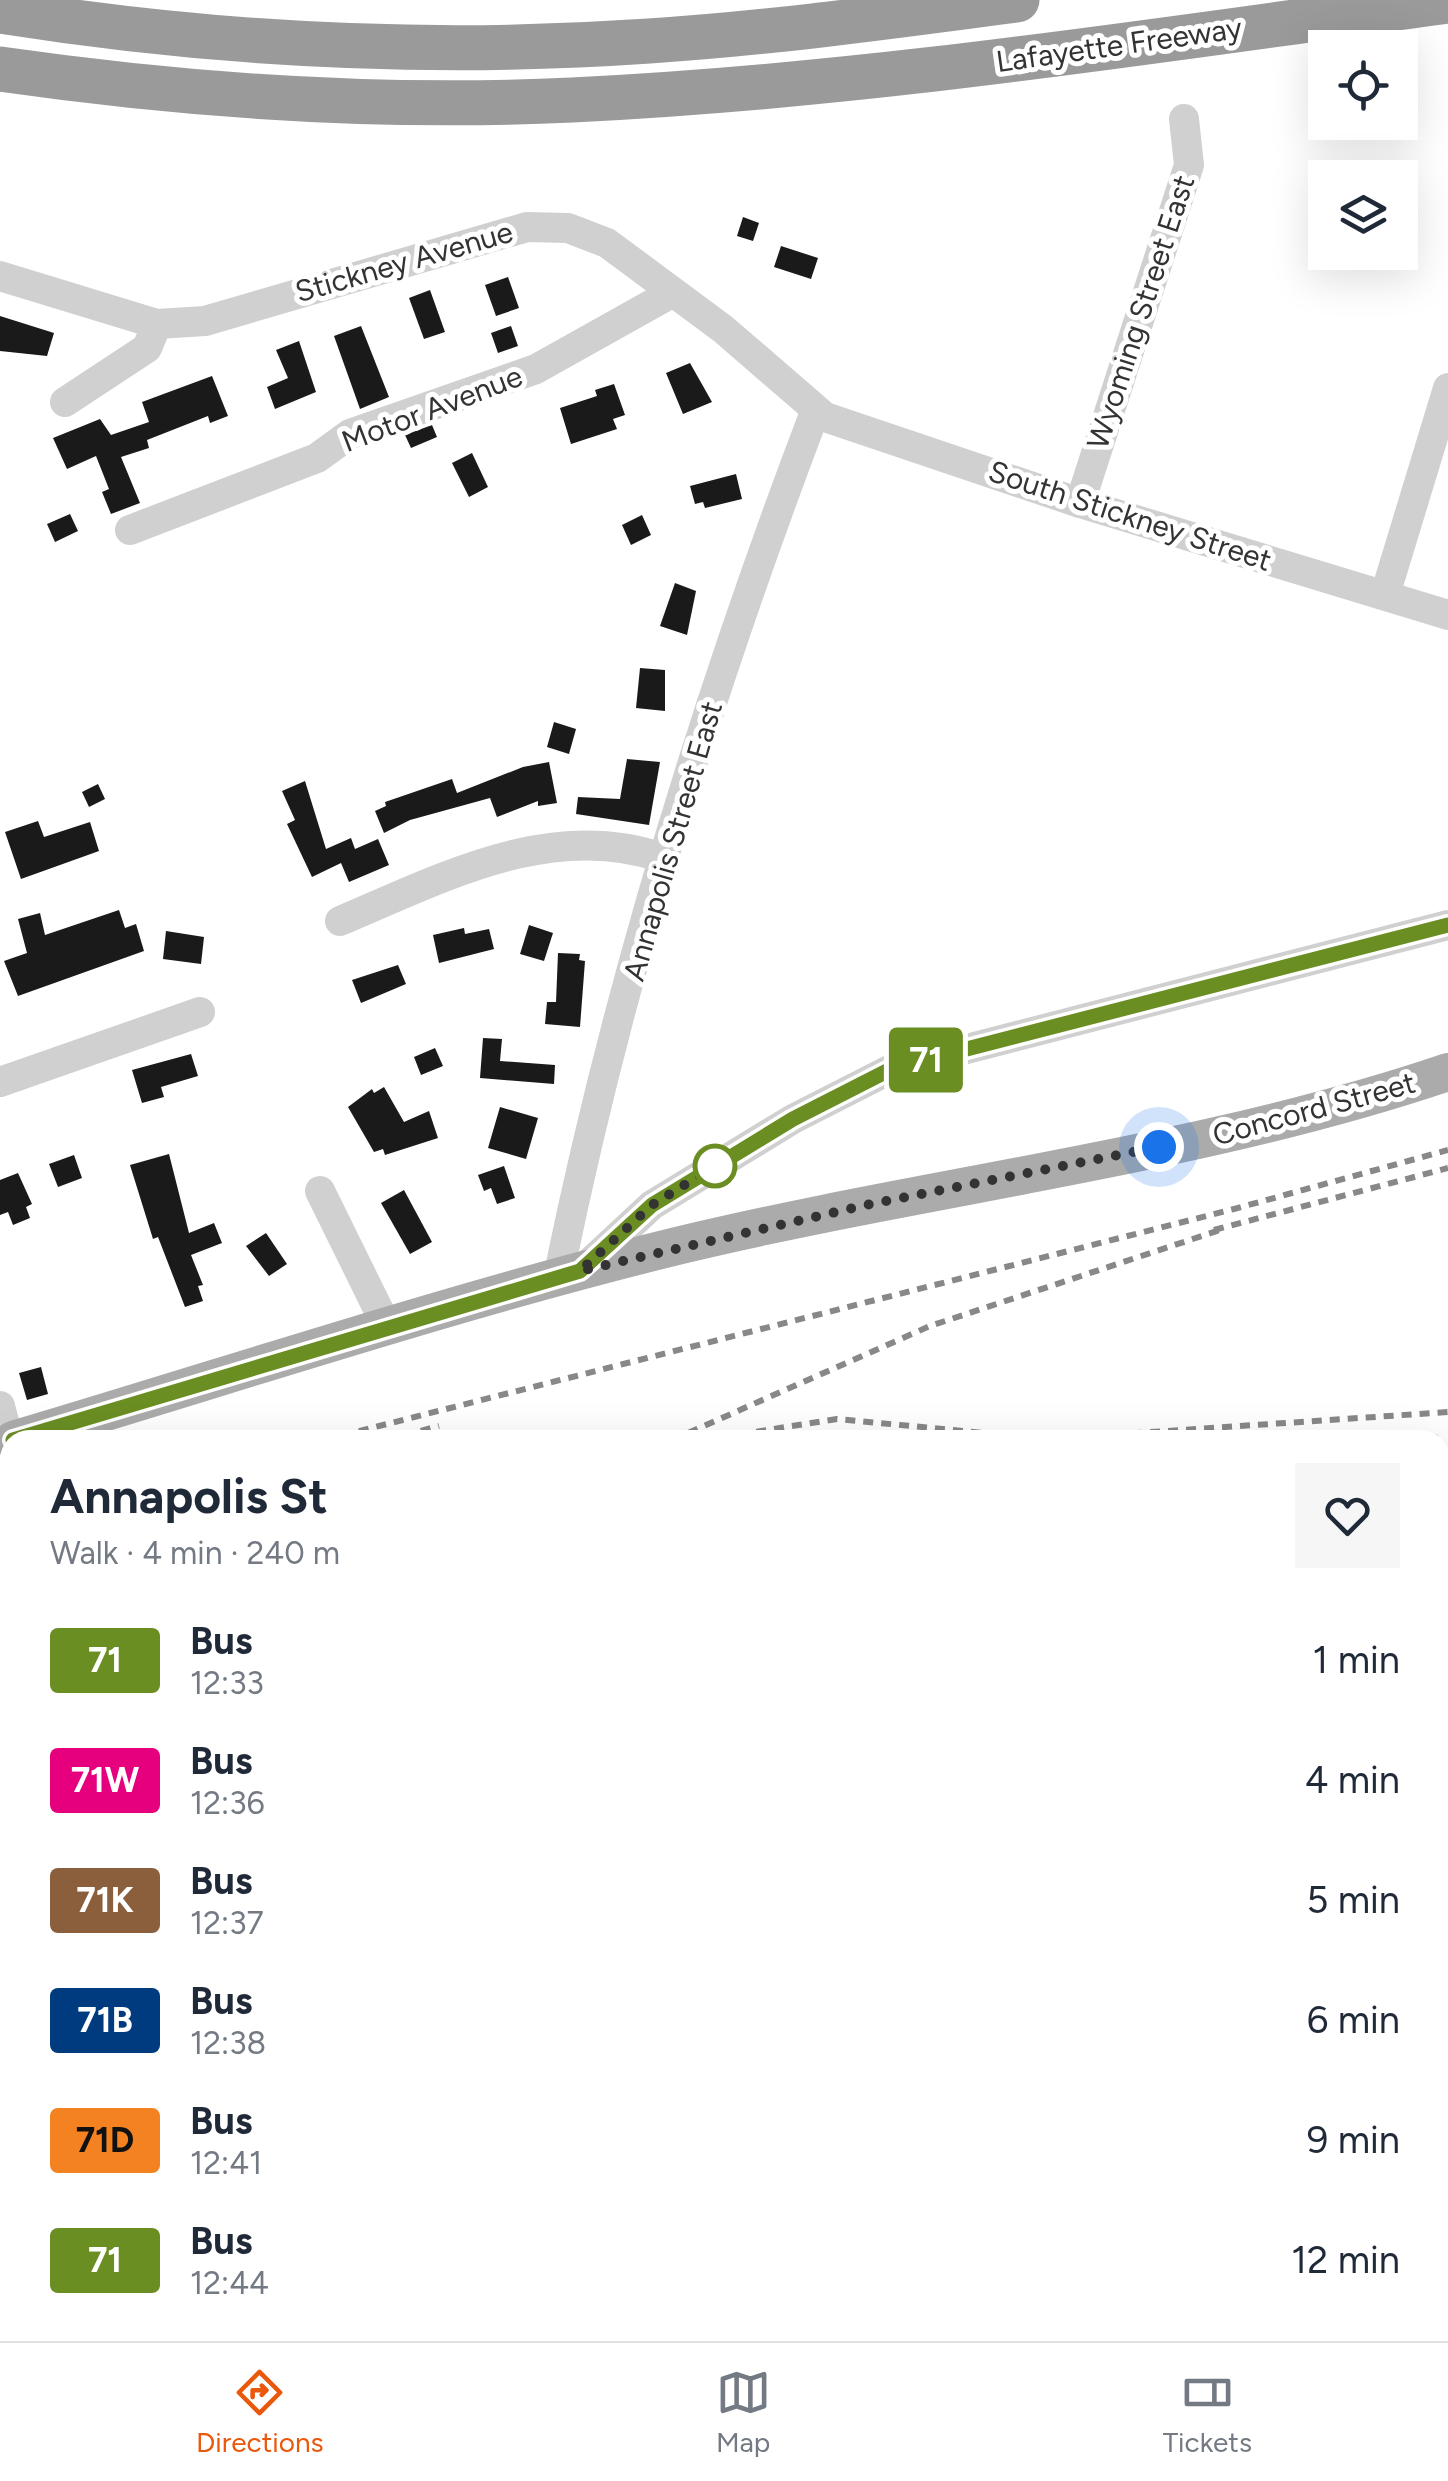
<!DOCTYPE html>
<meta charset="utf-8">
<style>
:root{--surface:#fff;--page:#f6f6f7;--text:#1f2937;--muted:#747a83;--line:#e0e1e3;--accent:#ea580c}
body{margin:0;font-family:Figtree,sans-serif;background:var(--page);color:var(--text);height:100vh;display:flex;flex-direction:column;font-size:38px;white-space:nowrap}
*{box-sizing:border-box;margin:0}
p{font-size:32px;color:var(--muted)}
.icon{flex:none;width:55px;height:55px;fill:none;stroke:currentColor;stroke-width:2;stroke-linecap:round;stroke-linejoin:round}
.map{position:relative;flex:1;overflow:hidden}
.details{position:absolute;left:0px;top:1430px;width:1450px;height:912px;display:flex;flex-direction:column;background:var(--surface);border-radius:30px 30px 0 0;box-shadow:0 10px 40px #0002}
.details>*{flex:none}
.badge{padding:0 20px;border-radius:8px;font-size:35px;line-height:65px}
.buttons{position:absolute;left:1308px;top:30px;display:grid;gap:20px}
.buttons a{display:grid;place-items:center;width:110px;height:110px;border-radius:0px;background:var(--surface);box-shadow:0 10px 40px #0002;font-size:50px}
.you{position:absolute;width:50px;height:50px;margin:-25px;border:8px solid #fff;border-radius:50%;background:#1a73e8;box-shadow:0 0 0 15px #1a73e833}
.map>.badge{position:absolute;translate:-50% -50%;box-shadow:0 0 0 5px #fff}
.round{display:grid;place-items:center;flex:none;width:105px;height:105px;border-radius:0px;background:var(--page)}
.head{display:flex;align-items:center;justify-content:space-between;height:170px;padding:0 50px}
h1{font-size:48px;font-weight:700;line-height:75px}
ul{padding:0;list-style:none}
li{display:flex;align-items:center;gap:30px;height:120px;padding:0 50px}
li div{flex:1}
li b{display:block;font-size:38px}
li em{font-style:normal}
li .badge{min-width:110px;font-weight:700;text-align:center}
.dock{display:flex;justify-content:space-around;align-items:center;height:140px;border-top:2px solid var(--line);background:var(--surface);font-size:28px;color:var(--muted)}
.dock a{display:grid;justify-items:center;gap:5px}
.dock .selected{color:var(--accent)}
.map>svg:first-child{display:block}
.green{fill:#e6ecde}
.water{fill:#cde2ef}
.building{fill:#1a1a1a}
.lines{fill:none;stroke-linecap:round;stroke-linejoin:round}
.minor{stroke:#d0d0d0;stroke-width:30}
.major{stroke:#ababab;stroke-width:38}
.highway{stroke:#9a9a9a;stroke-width:45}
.rail{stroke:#888;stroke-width:6;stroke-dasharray:10 8;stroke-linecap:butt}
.line-casing{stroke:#fff;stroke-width:22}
.line{stroke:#6b8e23;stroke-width:15}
.walk{stroke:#333;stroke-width:10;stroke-dasharray:0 18}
.stop-dot{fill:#fff;stroke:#6b8e23;stroke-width:5}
.labels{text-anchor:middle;stroke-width:10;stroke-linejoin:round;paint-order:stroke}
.street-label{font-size:30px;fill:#333;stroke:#fff}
</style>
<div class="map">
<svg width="1448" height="2341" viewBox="0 0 1448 2341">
<rect width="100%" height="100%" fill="#fff"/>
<g class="green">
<path d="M1396 1430 1438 1434 1440 1440H1222Z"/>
<path d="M833 1432 899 1440H756Z"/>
<path d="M10 1702V2309L0 2306V1704Z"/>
<path d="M56 2333H227V2341H69Z"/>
</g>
<path class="water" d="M1448 2258V2341H1357L1366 2333 1440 2332V2265Z"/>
<g class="building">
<path d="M743 217 759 223 753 241 737 236Z"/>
<path d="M781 246 818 258 811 279 774 267Z"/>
<path d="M508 277 519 308 496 316 485 285Z"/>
<path d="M430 290 445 332 424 339 409 298Z"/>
<path d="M0 316 54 333 47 356 0 351Z"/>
<path d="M361 326 389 397 360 409 334 336Z"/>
<path d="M511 326 518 346 498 353 491 333Z"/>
<path d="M299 341 316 392 275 409 267 387 288 378 276 350Z"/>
<path d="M690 363 712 402 683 414 666 373Z"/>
<path d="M212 376 228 416 210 423 208 416 147 440 149 448 121 457 140 503 111 514 102 492 109 489 96 456 67 469 53 438 100 419 111 435 149 422 142 402Z"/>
<path d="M614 384 625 415 613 419 617 429 571 444 560 408 597 396 595 390Z"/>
<path d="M432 425 437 437 411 448 405 435Z"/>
<path d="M472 453 488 487 469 497 452 463Z"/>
<path d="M736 474 742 499 705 508 703 502 695 504 690 486Z"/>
<path d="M70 514 78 531 55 542 47 524Z"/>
<path d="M642 515 651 535 631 545 622 525Z"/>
<path d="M675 583 696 591 687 635 660 626Z"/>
<path d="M640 668 665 670V711L636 708Z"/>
<path d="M554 722 576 729 569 754 547 747Z"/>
<path d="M627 759 660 762 649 825 576 814 578 797 620 799Z"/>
<path d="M549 762 557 803 538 806V801L497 817 490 798 410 820 384 833 375 811 386 806 385 802 452 779 457 793 523 767Z"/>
<path d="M305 781 326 849 351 838 355 849 378 839 389 865 349 882 341 863 312 877 287 824 295 820 282 791Z"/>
<path d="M98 784 105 799 89 807 82 792Z"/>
<path d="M38 821 44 837 90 822 99 851 21 879 5 832Z"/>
<path d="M119 910 125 928 136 924 144 951 18 996 4 961 27 953 18 919 40 913 45 935Z"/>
<path d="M529 925 553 933 544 961 520 954Z"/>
<path d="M464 928 465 934 489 929 494 949 439 963 433 935Z"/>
<path d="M166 931 204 937 201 964 163 959Z"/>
<path d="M558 953 580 954 579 960 585 961 580 1027 545 1024 547 1002H556Z"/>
<path d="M398 965 406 984 361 1003 352 980Z"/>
<path d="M483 1038 502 1039 500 1061 555 1065 554 1084 480 1078Z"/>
<path d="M435 1048 443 1066 421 1075 414 1057Z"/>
<path d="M191 1054 198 1076 161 1087 164 1097 142 1103 132 1070Z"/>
<path d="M384 1087 404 1122 429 1111 438 1138 385 1155 383 1149 374 1152 348 1107 372 1089 374 1093Z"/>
<path d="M500 1107 538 1118 526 1159 488 1148Z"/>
<path d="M169 1154 189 1233 214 1223 222 1243 191 1255 203 1285 198 1286 203 1301 185 1307 158 1237 153 1239 130 1165Z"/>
<path d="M74 1155 82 1178 58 1187 49 1164Z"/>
<path d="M504 1166 515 1198 497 1204 491 1188 484 1191 478 1175Z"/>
<path d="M18 1173 32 1204 26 1207 30 1218 13 1225 8 1212 0 1215V1180Z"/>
<path d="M404 1190 432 1242 410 1254 381 1203Z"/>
<path d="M266 1233 287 1264 269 1276 246 1246Z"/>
<path d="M41 1367 48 1394 27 1400 19 1373Z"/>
</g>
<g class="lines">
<g class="minor">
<path d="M0 276 157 324 205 321 527 227 568 228 607 243 723 329 825 417 1080 503 1448 615"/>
<path d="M65 402 147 348 157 324"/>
<path d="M1080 503 1189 165 1184 119"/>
<path d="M130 530 317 458 350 434 536 369 670 294"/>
<path d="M1385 595 1448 388"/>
<path d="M340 921C442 878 552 819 663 858"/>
<path d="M0 1082 200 1012"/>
<path d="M320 1191 388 1329"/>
<path d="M581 1271 652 1205 793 1119 893 1068 1448 925"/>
<path d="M558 1278C618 983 708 693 815 412"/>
<path d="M0 1406 9 1441"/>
<path d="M1440 1565 1448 1558"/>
</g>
<path class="major" d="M13 1440C235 1374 456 1300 681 1245 935 1184 1200 1156 1448 1072"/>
<g class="highway">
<path d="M0 11C213 45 433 56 649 41 773 33 894 16 1017 0"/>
<path d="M0 69C188 96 381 109 572 100 866 86 1157 40 1448 1"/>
</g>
<g class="rail">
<path d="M1214 1230 1448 1168"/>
<path d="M324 1440 1234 1209 1448 1150"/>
<path d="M386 1440 439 1426"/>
<path d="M672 1440 930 1326 1226 1228"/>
<path d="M703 1440 837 1419 1048 1439 1448 1412"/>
<path d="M0 1522 10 1520"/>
<path d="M0 1538 10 1536"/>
<path d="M0 1688 10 1685"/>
<path d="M1440 2188 1448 2181"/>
<path d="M1440 2209 1448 2202"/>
<path d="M1269 2341 1279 2332"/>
<path d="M1294 2341 1303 2332"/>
</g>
</g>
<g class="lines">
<g class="line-casing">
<path id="line" d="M13 1440 580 1271 652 1205 793 1119 893 1068 1448 925"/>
</g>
<use href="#line" class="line"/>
<path class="walk" d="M715 1166 652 1205 580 1271 871 1204 1159 1147"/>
</g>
<circle class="stop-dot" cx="715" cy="1166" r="20"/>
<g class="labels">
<g class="street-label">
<text transform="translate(1119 45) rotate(-8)" y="10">Lafayette Freeway</text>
<text transform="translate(404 262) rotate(-16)" y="10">Stickney Avenue</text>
<text transform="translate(1141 312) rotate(-72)" y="10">Wyoming Street East</text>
<text transform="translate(432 409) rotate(-21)" y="10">Motor Avenue</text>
<text transform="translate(1130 516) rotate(18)" y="10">South Stickney Street</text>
<text transform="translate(673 841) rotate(-74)" y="10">Annapolis Street East</text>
<text transform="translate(1314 1109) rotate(-15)" y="10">Concord Street</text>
</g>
</g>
</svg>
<div class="buttons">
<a><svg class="icon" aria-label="locate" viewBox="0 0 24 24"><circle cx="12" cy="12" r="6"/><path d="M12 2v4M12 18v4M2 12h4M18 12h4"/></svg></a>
<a><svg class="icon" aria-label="layers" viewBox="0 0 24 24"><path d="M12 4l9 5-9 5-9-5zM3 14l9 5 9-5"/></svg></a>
</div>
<div class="you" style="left:1159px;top:1147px"></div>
<b class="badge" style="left:926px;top:1060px;background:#6b8e23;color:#fff">71</b>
<section class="details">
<div class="head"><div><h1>Annapolis St</h1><p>Walk · 4 min · 240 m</p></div><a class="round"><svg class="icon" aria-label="heart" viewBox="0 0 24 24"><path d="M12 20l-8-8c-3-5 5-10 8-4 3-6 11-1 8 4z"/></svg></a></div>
<ul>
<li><span class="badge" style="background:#6b8e23;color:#fff">71</span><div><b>Bus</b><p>12:33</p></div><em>1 min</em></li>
<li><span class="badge" style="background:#e6007e;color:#fff">71W</span><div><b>Bus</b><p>12:36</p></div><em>4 min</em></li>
<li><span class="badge" style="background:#8b5e3c;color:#fff">71K</span><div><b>Bus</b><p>12:37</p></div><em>5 min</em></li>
<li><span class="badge" style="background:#003b80;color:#fff">71B</span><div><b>Bus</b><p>12:38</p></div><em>6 min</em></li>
<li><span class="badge" style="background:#f58220;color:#111">71D</span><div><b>Bus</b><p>12:41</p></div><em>9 min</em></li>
<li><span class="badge" style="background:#6b8e23;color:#fff">71</span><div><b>Bus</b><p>12:44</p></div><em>12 min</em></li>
</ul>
</section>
</div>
<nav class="dock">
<a class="selected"><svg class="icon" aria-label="directions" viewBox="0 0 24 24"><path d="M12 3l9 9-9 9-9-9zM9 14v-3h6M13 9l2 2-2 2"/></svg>Directions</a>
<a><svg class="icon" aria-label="map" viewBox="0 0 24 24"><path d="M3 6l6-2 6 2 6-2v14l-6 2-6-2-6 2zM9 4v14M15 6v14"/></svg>Map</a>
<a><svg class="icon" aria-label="tickets" viewBox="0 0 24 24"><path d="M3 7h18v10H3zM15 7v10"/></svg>Tickets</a>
</nav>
